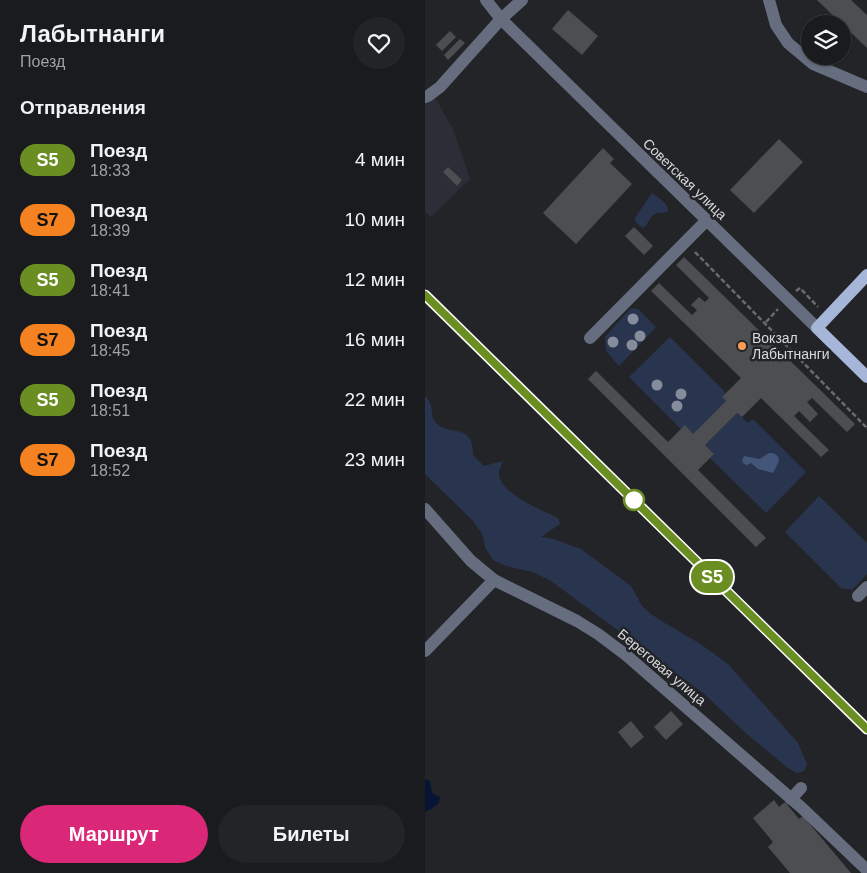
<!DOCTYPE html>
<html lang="ru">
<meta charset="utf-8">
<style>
:root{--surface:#1a1b1e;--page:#232427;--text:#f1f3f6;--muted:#9fa1a4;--line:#38393c;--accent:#db2777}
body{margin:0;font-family:Arial,sans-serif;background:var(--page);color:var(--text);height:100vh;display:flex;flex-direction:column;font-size:19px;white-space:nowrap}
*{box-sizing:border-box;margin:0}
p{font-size:16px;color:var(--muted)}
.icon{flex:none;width:28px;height:28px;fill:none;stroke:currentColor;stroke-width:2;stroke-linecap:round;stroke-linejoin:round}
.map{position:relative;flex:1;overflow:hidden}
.sheet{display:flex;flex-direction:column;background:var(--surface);width:425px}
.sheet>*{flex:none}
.badge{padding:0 10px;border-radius:16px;font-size:18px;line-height:32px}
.buttons{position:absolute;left:376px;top:15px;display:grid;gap:10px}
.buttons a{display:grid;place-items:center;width:50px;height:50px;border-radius:50%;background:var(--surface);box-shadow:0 1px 4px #0004,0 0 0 1px var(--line);font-size:25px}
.map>.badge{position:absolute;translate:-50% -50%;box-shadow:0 0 0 2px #fff}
h2{padding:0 20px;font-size:19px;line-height:45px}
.round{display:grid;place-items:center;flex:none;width:52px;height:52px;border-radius:26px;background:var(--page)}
.headline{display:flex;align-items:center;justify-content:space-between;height:85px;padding:0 20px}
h1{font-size:24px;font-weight:700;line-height:38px}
.primary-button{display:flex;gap:10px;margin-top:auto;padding:10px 20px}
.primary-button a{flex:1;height:58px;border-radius:30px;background:var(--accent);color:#fff;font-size:20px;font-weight:700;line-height:58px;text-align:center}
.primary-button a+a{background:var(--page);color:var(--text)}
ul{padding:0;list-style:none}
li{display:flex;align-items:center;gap:15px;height:60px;padding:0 20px}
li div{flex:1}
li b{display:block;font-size:19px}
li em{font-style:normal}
li .badge{min-width:55px;font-weight:700;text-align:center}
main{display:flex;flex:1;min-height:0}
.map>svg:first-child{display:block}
.built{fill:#2b2e37}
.green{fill:#29354f}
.forest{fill:#44557a}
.water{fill:#081433}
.building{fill:#4c4e52}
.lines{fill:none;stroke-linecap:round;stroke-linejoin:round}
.path{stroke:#6a6b6e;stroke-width:2.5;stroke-dasharray:5 2.5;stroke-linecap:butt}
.minor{stroke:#656d7e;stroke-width:12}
.major{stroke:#a5b6d9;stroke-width:12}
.rail-casing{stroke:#7e7f82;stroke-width:5.5}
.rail{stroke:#232428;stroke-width:4;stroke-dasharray:11;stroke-linecap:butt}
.tree{fill:#858c9c}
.line-casing{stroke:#fff;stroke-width:11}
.line{stroke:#6b8e23;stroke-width:8}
.poi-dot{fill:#fd9c56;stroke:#232428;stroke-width:2}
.stop-dot{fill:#fff;stroke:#6b8e23;stroke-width:2.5}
.labels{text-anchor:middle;stroke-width:5;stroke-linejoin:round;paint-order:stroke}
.street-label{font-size:14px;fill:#d7d9db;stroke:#232428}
.poi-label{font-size:14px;fill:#d7d9db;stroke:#232428;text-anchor:start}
</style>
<main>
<section class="sheet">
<div class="headline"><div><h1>Лабытнанги</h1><p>Поезд</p></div><a class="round"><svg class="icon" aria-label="heart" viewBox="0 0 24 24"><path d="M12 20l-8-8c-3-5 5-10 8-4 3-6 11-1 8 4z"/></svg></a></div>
<h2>Отправления</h2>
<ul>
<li><span class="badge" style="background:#6b8e23;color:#fff">S5</span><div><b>Поезд</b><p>18:33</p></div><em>4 мин</em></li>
<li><span class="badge" style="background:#f58220;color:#111">S7</span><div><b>Поезд</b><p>18:39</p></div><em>10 мин</em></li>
<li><span class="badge" style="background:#6b8e23;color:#fff">S5</span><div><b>Поезд</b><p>18:41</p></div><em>12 мин</em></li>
<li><span class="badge" style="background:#f58220;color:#111">S7</span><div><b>Поезд</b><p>18:45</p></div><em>16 мин</em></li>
<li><span class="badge" style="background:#6b8e23;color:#fff">S5</span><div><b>Поезд</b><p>18:51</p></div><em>22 мин</em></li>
<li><span class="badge" style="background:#f58220;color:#111">S7</span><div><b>Поезд</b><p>18:52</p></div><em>23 мин</em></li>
</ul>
<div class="primary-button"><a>Маршрут</a><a>Билеты</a></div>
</section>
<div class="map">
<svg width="442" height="873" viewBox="0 0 442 873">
<rect width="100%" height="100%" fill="#232428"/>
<path class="built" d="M0 90 12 101 28 129 45 179 6 217 0 212Z"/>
<g class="green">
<path d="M227 193C233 198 244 203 243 211 238 214 234 212 230 214 224 217 223 225 218 228L211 223 210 218Z"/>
<path d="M206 308 213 309 231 327 194 366 181 351 180 337Z"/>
<path d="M245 337 301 393 297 397 301 401 268 434 260 426 256 429 204 377Z"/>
<path d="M0 396C11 406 3 414 11 423 24 437 49 422 48 455L59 466 78 461C77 464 74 470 74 473 74 494 117 510 133 518L135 524 116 537 128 539 156 549 206 586 217 606 226 614 238 622 274 643 303 664 373 743 382 764 379 771 372 773 363 768 324 736 278 693 126 581 108 572 81 566 68 560 61 549 57 534 48 521 0 474Z"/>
<path d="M312 413 323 423 328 419 381 472 341 513 285 458 289 454 280 445Z"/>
<path d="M394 496 442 543V574L427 590 416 588 360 532Z"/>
</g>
<path class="forest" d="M344 453C350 453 353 454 354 461L348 473 333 469 326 463 322 465 319 464 317 461 319 456 335 459Z"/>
<path class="water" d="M0 779 5 781 7 793 15 797 14 803 6 809 0 812Z"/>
<g class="building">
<path d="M392 0H426L442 15V48Z"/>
<path d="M143 10 173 36 157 55 127 29Z"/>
<path d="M25 31 31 37 17 51 11 45Z"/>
<path d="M35 39 40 43 23 60 19 55Z"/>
<path d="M354 139 378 162 329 213 305 190Z"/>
<path d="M178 148 189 159 185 163 207 184 151 244 118 213Z"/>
<path d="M23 167 37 180 32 186 18 172Z"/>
<path d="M209 227 228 246 219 255 200 236Z"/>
<path d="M259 257 430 424 422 432 387 398 382 402 393 414 385 422 374 411 369 416 404 450 396 457 336 398 317 417 312 413 280 445 289 454 273 470 341 538 331 547 163 379 171 371 243 442 260 425 268 434 301 401 297 397 316 378 226 291 234 283 267 315 272 310 266 305 274 297 280 302 284 298 251 265Z"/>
<path d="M246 711 258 724 241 740 229 727Z"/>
<path d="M206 721 219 737 206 748 193 732Z"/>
<path d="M349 800 354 807 360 802 374 819 378 816 426 873H365L343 847 348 842 328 818Z"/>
</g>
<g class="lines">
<g class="path">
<path d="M270 252 442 428"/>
<path d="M371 291 375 288 393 307"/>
<path d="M341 322 353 309"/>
</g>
<g class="minor">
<path d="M61 0 76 19 392 328"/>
<path d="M344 0 351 25 363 43 388 64 442 87"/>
<path d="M0 97 3 96 15 87 76 19 97 0"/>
<path d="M165 338 281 221"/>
<path d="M0 509 46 561 69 580 152 621 173 634 201 655 377 808 442 870"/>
<path d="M433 596 442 587"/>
<path d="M0 651 69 580"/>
<path d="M366 799 376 788"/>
</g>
<path class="major" d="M442 275 392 328 442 377"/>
<g class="rail-casing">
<path id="rail" d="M0 295 442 729"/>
</g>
<use href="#rail" class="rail"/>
</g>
<g class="tree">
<circle cx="208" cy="319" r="5.5"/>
<circle cx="215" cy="336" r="5.5"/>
<circle cx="188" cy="342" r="5.5"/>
<circle cx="207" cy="345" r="5.5"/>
<circle cx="232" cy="385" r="5.5"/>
<circle cx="256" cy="394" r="5.5"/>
<circle cx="252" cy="406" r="5.5"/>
</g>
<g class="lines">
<g class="line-casing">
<path id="line" d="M0 295 442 729"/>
</g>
<use href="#line" class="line"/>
</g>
<circle class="poi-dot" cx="317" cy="346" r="5"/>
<circle class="stop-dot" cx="209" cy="500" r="10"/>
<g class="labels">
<g class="street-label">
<text transform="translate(260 179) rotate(44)" y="5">Советская улица</text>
<text transform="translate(237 667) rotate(40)" y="5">Береговая улица</text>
</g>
<g class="poi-label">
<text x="327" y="343">Вокзал<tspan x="327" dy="16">Лабытнанги</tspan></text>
</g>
</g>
</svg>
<div class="buttons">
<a><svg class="icon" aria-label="layers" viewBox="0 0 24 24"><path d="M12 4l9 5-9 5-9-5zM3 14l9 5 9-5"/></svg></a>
</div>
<b class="badge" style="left:287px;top:577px;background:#6b8e23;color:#fff">S5</b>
</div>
</main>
